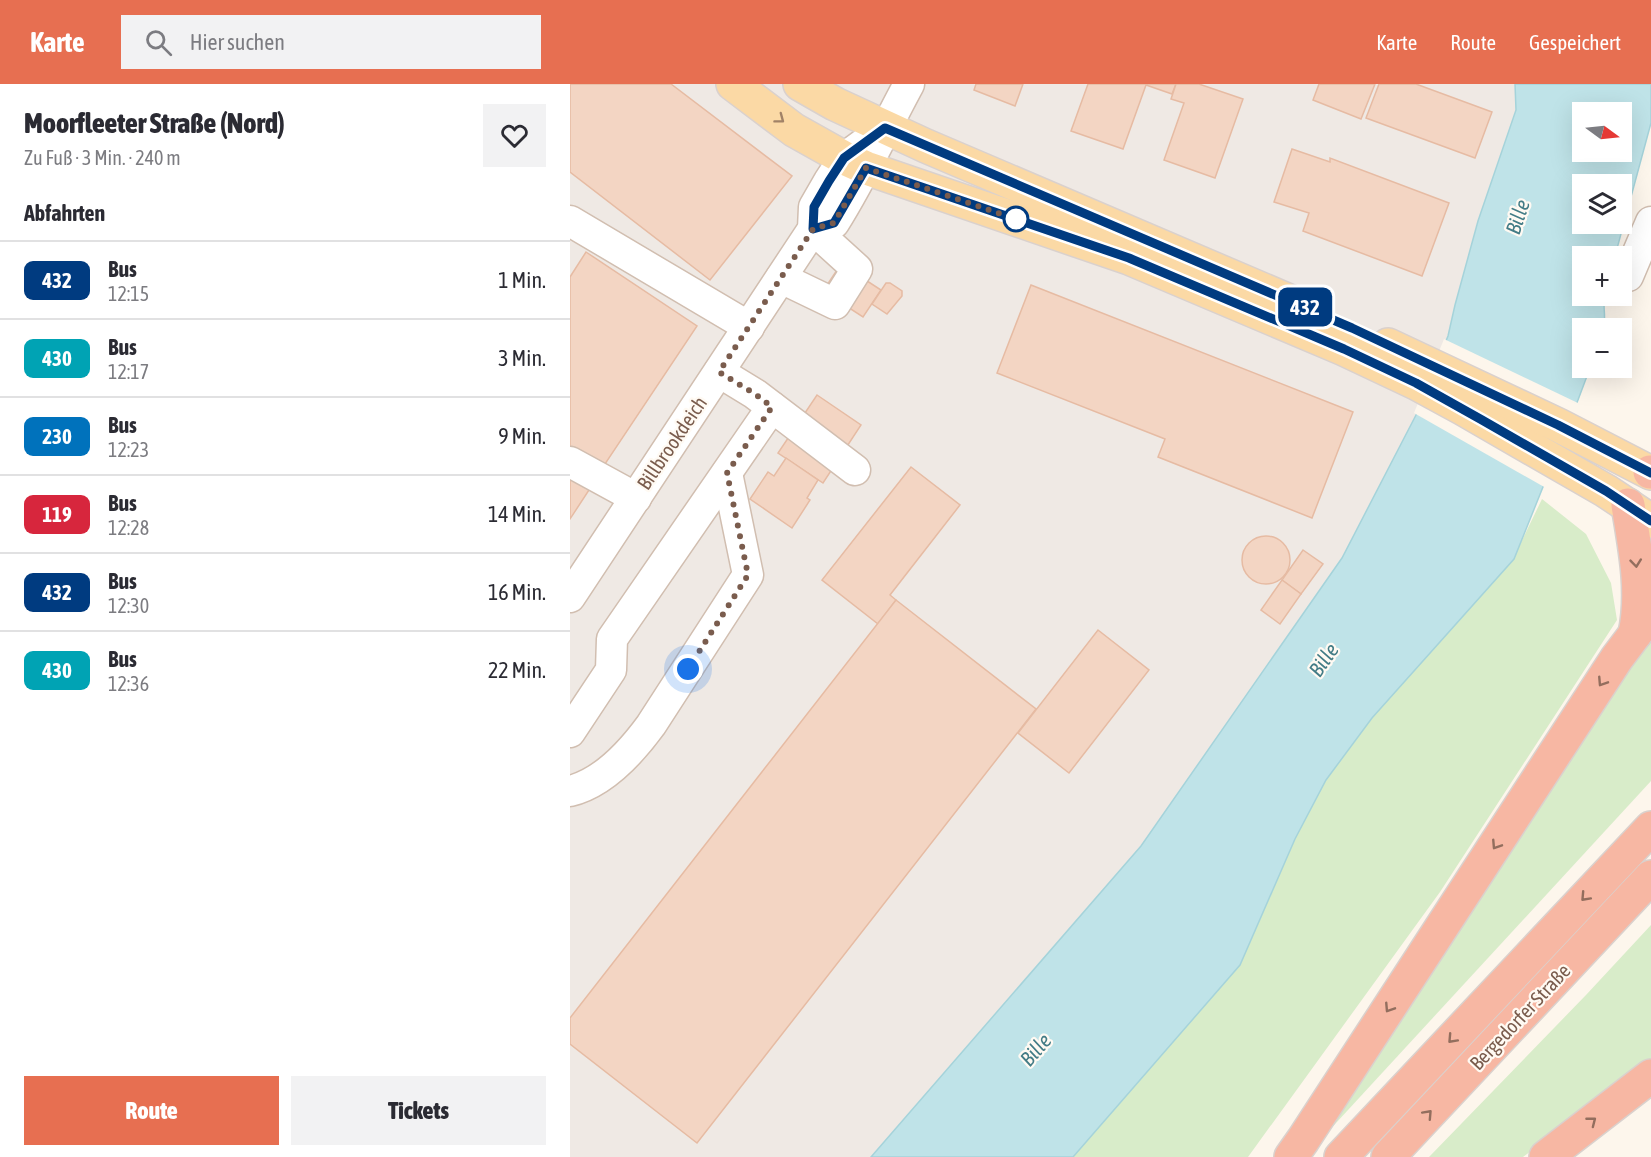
<!DOCTYPE html>
<html lang="de">
<meta charset="utf-8">
<style>
:root{--surface:#fff;--page:#f2f2f3;--text:#2b2b33;--muted:#7c7c81;--line:#e1e1e2;--accent:#e76f51}
body{margin:0;font-family:"Asap Condensed",sans-serif;background:var(--page);color:var(--text);height:100vh;display:flex;flex-direction:column;font-size:22px;white-space:nowrap}
*{box-sizing:border-box;margin:0}
p{font-size:20px;color:var(--muted)}
.icon{flex:none;width:33px;height:33px;fill:none;stroke:currentColor;stroke-width:2;stroke-linecap:round;stroke-linejoin:round}
.map{position:relative;flex:1;overflow:hidden}
.side{display:flex;flex-direction:column;background:var(--surface);width:570px}
.side>*{flex:none}
.badge{padding:0 12px;border-radius:9px;font-size:21px;line-height:39px}
.needle{width:39px;rotate:105deg}
.tools{position:absolute;left:1002px;top:18px;display:grid;gap:12px}
.tools a{display:grid;place-items:center;width:60px;height:60px;border-radius:0px;background:var(--surface);box-shadow:0 6px 24px #0002;font-size:30px}
.you{position:absolute;width:30px;height:30px;margin:-15px;border:4px solid #fff;border-radius:50%;background:#1a73e8;box-shadow:0 0 0 9px #1a73e833}
.map>.badge{position:absolute;translate:-50% -50%;box-shadow:0 0 0 3px #fff}
h2{padding:0 24px;font-size:22px;line-height:54px}
.round{display:grid;place-items:center;flex:none;width:63px;height:63px;border-radius:0px;background:var(--page)}
.overview{display:flex;align-items:center;justify-content:space-between;height:102px;padding:0 24px}
h1{font-size:28px;font-weight:800;line-height:45px}
.button{display:flex;gap:12px;margin-top:auto;padding:12px 24px}
.button a{flex:1;height:69px;border-radius:0px;background:var(--accent);color:#fff;font-size:24px;font-weight:800;line-height:69px;text-align:center}
.button a+a{background:var(--page);color:var(--text)}
ul{padding:0;list-style:none}
li{display:flex;align-items:center;gap:18px;height:78px;padding:0 24px;border-top:2px solid var(--line)}
li div{flex:1}
li b{display:block;font-size:22px}
li em{font-style:normal}
li .badge{min-width:66px;font-weight:700;text-align:center}
header{display:flex;align-items:center;gap:36px;box-sizing:border-box;height:84px;padding:0 30px;background:var(--accent);color:#fff}
header strong{font-size:28px}
nav{display:flex;gap:33px;margin-inline-start:auto;font-size:21px}
.search{width:420px;height:54px;background:var(--page);display:flex;align-items:center;gap:15px;box-sizing:border-box;padding:0 21px;border-radius:0px;color:var(--muted);font-size:22px}
main{display:flex;flex:1;min-height:0}
.map>svg:first-child{display:block}
.industrial{fill:#efe9e4}
.green{fill:#d8ecc9}
.water{fill:#bfe3e8;stroke:#a5d3da;stroke-width:1.5;fill-rule:evenodd}
.pier{fill:#fdf6ec}
.building{fill:#f3d5c3;stroke:#e6bba3;stroke-width:1.5}
.lines{fill:none;stroke-linecap:round;stroke-linejoin:round}
.minor-casing{stroke:#d1beb0;stroke-width:33}
.major-casing{stroke:#dad1cd;stroke-width:36}
.highway-casing{stroke:#dad1cd;stroke-width:36}
.minor{stroke:#fff;stroke-width:30}
.major{stroke:#fbd9a5;stroke-width:33}
.highway{stroke:#f7b7a3;stroke-width:33}
.oneway{stroke:#a18267}
.oneway2{stroke:#936e5e}
.line-casing{stroke:#fff;stroke-width:14}
.line{stroke:#003b80;stroke-width:9}
.walk{stroke:#7a5c4d;stroke-width:6;stroke-dasharray:0 10.8}
.stop-dot{fill:#fff;stroke:#003b80;stroke-width:3}
.labels{text-anchor:middle;stroke-width:4.5;stroke-linejoin:round;paint-order:stroke}
.street-label{font-size:20px;fill:#7a5c4d;stroke:#fffaf3}
.water-label{font-size:21px;font-style:italic;fill:#437c86;stroke:#fffaf3}
</style>
<header>
<strong>Karte</strong>
<div class="search"><svg class="icon" aria-label="search" viewBox="0 0 24 24"><circle cx="10" cy="10" r="6"/><path d="M15 15l6 6"/></svg>Hier suchen</div>
<nav><a>Karte</a><a>Route</a><a>Gespeichert</a></nav>
</header>
<main>
<section class="side">
<div class="overview"><div><h1>Moorfleeter Straße (Nord)</h1><p>Zu Fuß · 3 Min. · 240 m</p></div><a class="round"><svg class="icon" aria-label="heart" viewBox="0 0 24 24"><path d="M12 20l-8-8c-3-5 5-10 8-4 3-6 11-1 8 4z"/></svg></a></div>
<h2>Abfahrten</h2>
<ul>
<li><span class="badge" style="background:#003b80;color:#fff">432</span><div><b>Bus</b><p>12:15</p></div><em>1 Min.</em></li>
<li><span class="badge" style="background:#00a3b4;color:#fff">430</span><div><b>Bus</b><p>12:17</p></div><em>3 Min.</em></li>
<li><span class="badge" style="background:#0072bc;color:#fff">230</span><div><b>Bus</b><p>12:23</p></div><em>9 Min.</em></li>
<li><span class="badge" style="background:#d7263d;color:#fff">119</span><div><b>Bus</b><p>12:28</p></div><em>14 Min.</em></li>
<li><span class="badge" style="background:#003b80;color:#fff">432</span><div><b>Bus</b><p>12:30</p></div><em>16 Min.</em></li>
<li><span class="badge" style="background:#00a3b4;color:#fff">430</span><div><b>Bus</b><p>12:36</p></div><em>22 Min.</em></li>
</ul>
<div class="button"><a>Route</a><a>Tickets</a></div>
</section>
<div class="map">
<svg width="1081" height="1073" viewBox="0 0 1081 1073">
<rect width="100%" height="100%" fill="#fdf6ec"/>
<path class="industrial" d="M0 0H945L946 26 908 137 885 221 878 252 846 331 772 474 571 762 301 1073H0Z"/>
<g class="green">
<path d="M972 415 1016 450 1041 499 1047 536 870 808 678 1073H503L670 881 725 755 756 696 802 634 943 475Z"/>
<path d="M1081 552V697L743 1064Z"/>
<path d="M1081 841V976L953 1073H859L1016 911Z"/>
</g>
<path class="water" d="M945 0H1081V39L1045 172H1012V212H1035C1032 223 1037 234 1033 244H1012V284H1020L1008 316 944 475 802 634 756 696 725 755 670 881 503 1073H301L571 762 772 474 846 331 878 252 885 221 908 137 946 26ZM1012 28H1052V68H1012ZM1012 100H1052V140H1012Z"/>
<path class="pier" d="M874 255 1010 320 976 404 844 329Z"/>
<g class="building">
<path d="M0 0H101L222 92 140 196 0 88Z"/>
<path d="M406 0H453L445 22 404 6Z"/>
<path d="M518 0H606L602 10 576 1 553 65 501 47Z"/>
<path d="M606 0H629L673 15 645 94 594 76 614 19 601 15Z"/>
<path d="M749 0H805L791 35 743 16Z"/>
<path d="M809 0H846L922 28 905 74 796 34Z"/>
<path d="M722 65 760 78V74L879 119 852 192 733 147 739 129 704 118Z"/>
<path d="M16 168 127 242 29 389 0 369V193Z"/>
<path d="M271 180 311 206 293 233 253 207Z"/>
<path d="M316 199H320L332 207V212L317 230 302 220Z"/>
<path d="M461 201 783 328 742 434 588 373 595 355 427 289Z"/>
<path d="M247 311 291 341 253 399 208 369Z"/>
<path d="M216 374 248 396 237 414 240 416 222 444 180 415 198 388 204 392Z"/>
<path d="M341 383 390 421 320 511 326 516 308 540 252 496Z"/>
<path d="M0 389 21 403 0 435Z"/>
<circle cx="696" cy="476" r="24"/>
<path d="M733 466 753 480 731 510 712 496Z"/>
<path d="M712 496 731 510 710 540 691 526Z"/>
<path d="M326 516 466 625 127 1059 0 960V934Z"/>
<path d="M528 546 579 586 499 689 448 649Z"/>
</g>
<g class="lines">
<g class="minor-casing">
<g id="minor">
<path d="M0 137 179 243"/>
<path d="M243 145 264 139C292 95 314 46 339 0"/>
<path d="M1058 192 1081 138"/>
<path d="M211 194 265 220 287 185 243 145"/>
<path d="M149 288 185 310 285 386"/>
<path d="M0 378 66 414"/>
<path d="M0 513 243 145 244 123 259 97 274 74 315 44"/>
<path d="M0 648 41 586 42 555 202 323"/>
<path d="M0 707C33 699 62 667 81 641L178 491 157 389"/>
</g>
</g>
<g class="major-casing">
<g id="major">
<path d="M163 0 224 46 274 74 296 84 559 174 774 265 846 299 892 324 1036 407 1081 437"/>
<path d="M230 0 265 20 356 62 747 229"/>
<path d="M818 261 988 341 1081 389"/>
</g>
</g>
<g class="highway-casing">
<g id="highway">
<path d="M1080 388H1081"/>
<path d="M1058 421C1065 464 1074 507 1065 550"/>
<path d="M721 1073 733 1056 1047 574 1081 529"/>
<path d="M771 1073 1081 744"/>
<path d="M818 1073 1081 793"/>
<path d="M976 1073 1081 992"/>
</g>
</g>
<use href="#minor" class="minor"/>
<use href="#major" class="major"/>
<use href="#highway" class="highway"/>
</g>
<defs><path id="oneway-chevron" d="M-2-3.5L2.5 0L-2 3.5" fill="none" stroke-width="1.6" stroke-linecap="round" stroke-linejoin="round" transform="scale(1.5)"/></defs>
<use class="oneway" href="#oneway-chevron" transform="translate(210 35) rotate(37)"/>
<g class="oneway2">
<use href="#oneway-chevron" transform="translate(1066 479) rotate(84)"/>
<use href="#oneway-chevron" transform="translate(1032 598) rotate(123)"/>
<use href="#oneway-chevron" transform="translate(926 761) rotate(123)"/>
<use href="#oneway-chevron" transform="translate(1015 813) rotate(133)"/>
<use href="#oneway-chevron" transform="translate(819 924) rotate(123)"/>
<use href="#oneway-chevron" transform="translate(882 955) rotate(133)"/>
<use href="#oneway-chevron" transform="translate(858 1030) rotate(-47)"/>
<use href="#oneway-chevron" transform="translate(1022 1037) rotate(-38)"/>
</g>
<g class="lines">
<g class="line-casing">
<path id="line" d="M1081 389 988 341 782 244 315 44 274 74 259 97 244 123 243 145 264 139 296 84 559 174 774 265 846 299 912 336 1036 407 1081 437"/>
</g>
<use href="#line" class="line"/>
<path class="walk" d="M118 585 178 491 157 389 202 323 185 310 149 288 243 145 264 139 296 84 446 135"/>
</g>
<circle class="stop-dot" cx="446" cy="135" r="12"/>
<g class="labels">
<g class="street-label">
<text transform="translate(102 359) rotate(-56)" y="7">Billbrookdeich</text>
<text transform="translate(950 933) rotate(-47)" y="7">Bergedorfer Straße</text>
</g>
<g class="water-label">
<text transform="translate(948 133) rotate(-72)" y="7">Bille</text>
<text transform="translate(754 576) rotate(-55)" y="7">Bille</text>
<text transform="translate(466 966) rotate(-49)" y="7">Bille</text>
</g>
</g>
</svg>
<div class="tools">
<a><svg class="needle" viewBox="-14 -14 28 28"><path d="M0-13l5 13h-10z" fill="#e53935"/><path d="M0 13l5-13h-10z" fill="#7c7c81"/></svg></a>
<a><svg class="icon" aria-label="layers" viewBox="0 0 24 24"><path d="M12 4l9 5-9 5-9-5zM3 14l9 5 9-5"/></svg></a>
<a>+</a>
<a>−</a>
</div>
<div class="you" style="left:118px;top:585px"></div>
<b class="badge" style="left:735px;top:223px;background:#003b80;color:#fff">432</b>
</div>
</main>
